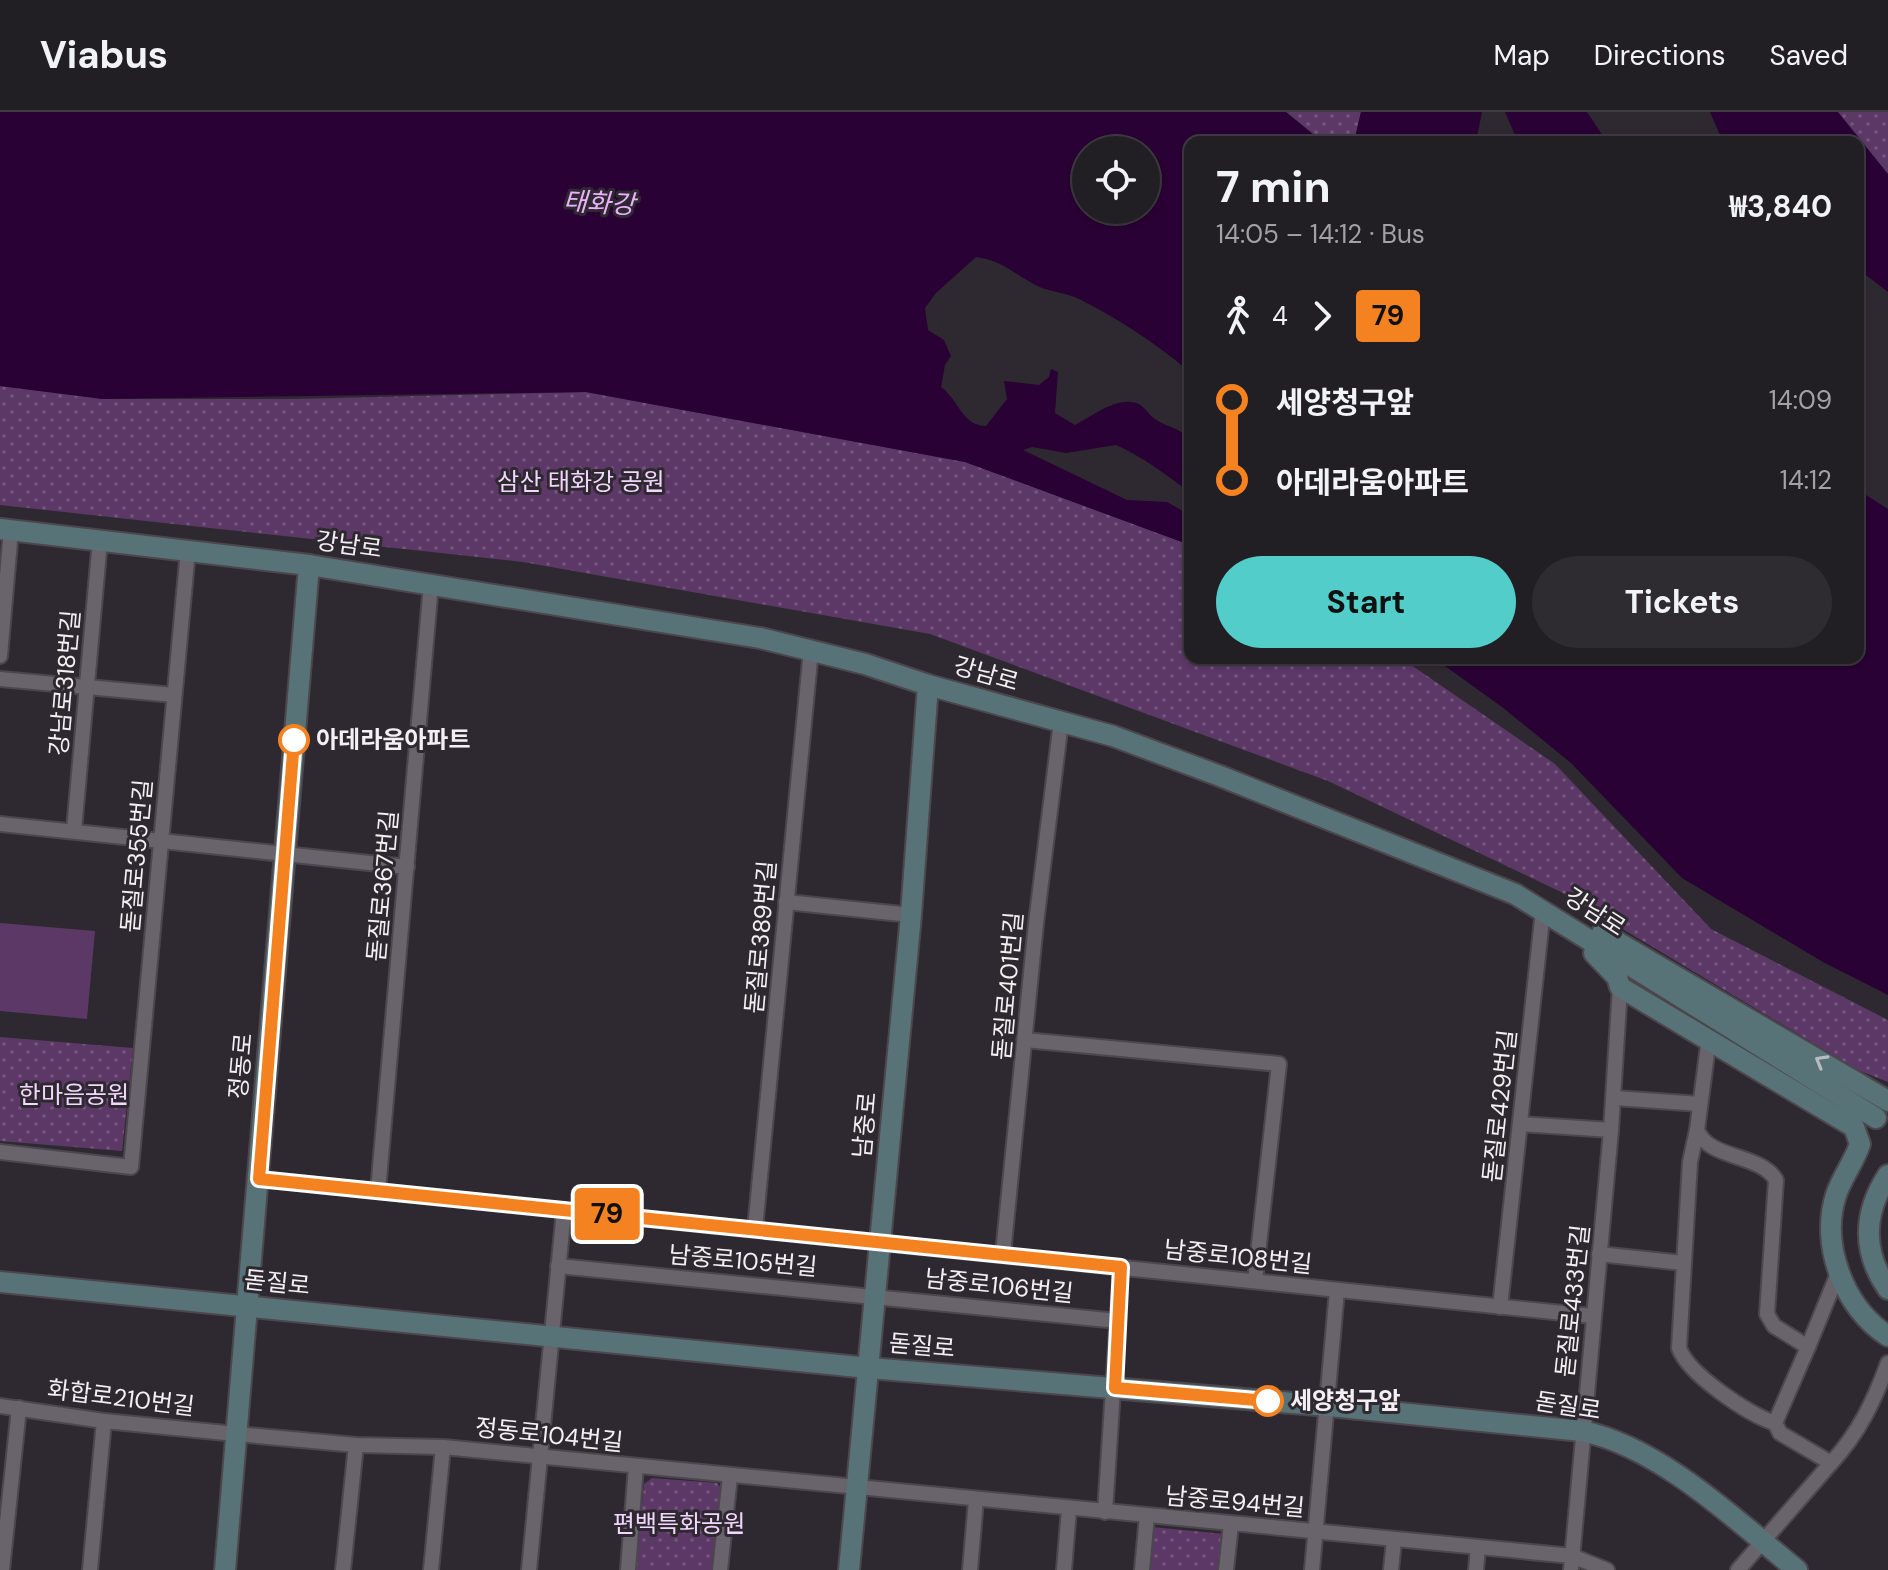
<!DOCTYPE html>
<meta charset="utf-8">
<style>
:root{--surface:#221f24;--page:#2e2c31;--text:#f1f3f6;--muted:#a2a2a6;--line:#3f3d41;--accent:#53cdca}
body{margin:0;font-family:"DM Sans","Noto Sans KR",sans-serif;background:var(--page);color:var(--text);height:100vh;display:flex;flex-direction:column;font-size:30px;white-space:nowrap}
*{box-sizing:border-box;margin:0}
p{font-size:26px;color:var(--muted)}
.icon{flex:none;width:44px;height:44px;fill:none;stroke:currentColor;stroke-width:2;stroke-linecap:round;stroke-linejoin:round}
.map{position:relative;flex:1;overflow:hidden}
.panel{position:absolute;left:1184px;top:24px;width:680px;height:528px;display:flex;flex-direction:column;background:var(--surface);border-radius:16px;box-shadow:0 2px 6px #0004,0 0 0 2px var(--line)}
.panel>*{flex:none}
.badge{padding:0 16px;border-radius:6px;font-size:28px;line-height:52px}
.tools{position:absolute;left:1072px;top:24px;display:grid;gap:16px}
.tools a{display:grid;place-items:center;width:88px;height:88px;border-radius:50%;background:var(--surface);box-shadow:0 2px 6px #0004,0 0 0 2px var(--line);font-size:40px}
.map>.badge{position:absolute;translate:-50% -50%;box-shadow:0 0 0 4px #fff}
.legs{display:flex;align-items:center;gap:12px;height:88px;padding:0 32px;font-size:26px}
.legs p{margin-inline-start:auto}
.headline{display:flex;align-items:center;justify-content:space-between;height:136px;padding:0 32px}
h1{font-size:44px;font-weight:700;line-height:60px}
.cta{display:flex;gap:16px;margin-top:auto;padding:16px 32px}
.cta a{flex:1;height:92px;border-radius:48px;background:var(--accent);color:#111;font-size:32px;font-weight:700;line-height:92px;text-align:center}
.cta a+a{background:var(--page);color:var(--text)}
ul{padding:0 32px;list-style:none}
li{display:flex;align-items:center;gap:28px;height:80px;font-size:30px}
li i{display:grid;place-items:center;width:12px;height:100%;margin:0 10px;background:currentColor}
li i::after{content:'';width:20px;height:20px;margin:-10px;border:6px solid;border-radius:50%;background:var(--surface)}
li p{margin-inline-start:auto}
li:first-child i{background:linear-gradient(#0000 50%,currentColor 0)}
li:last-child i{background:linear-gradient(currentColor 50%,#0000 0)}
header{display:flex;align-items:center;gap:48px;box-sizing:border-box;height:112px;padding:0 40px;background:var(--surface);border-bottom:2px solid var(--line)}
header strong{font-size:38px}
nav{display:flex;gap:44px;margin-inline-start:auto;font-size:28px}
.map>svg:first-child{display:block}
.grass{fill:url(#grass-dots)}
.pitch{fill:#5c3867}
.water{fill:#290134;fill-rule:evenodd}
.lines{fill:none;stroke-linecap:round;stroke-linejoin:round}
.minor-casing{stroke:#4c474d;stroke-width:18}
.secondary-casing{stroke:#4c474d;stroke-width:24}
.minor{stroke:#69636b;stroke-width:14}
.secondary{stroke:#587378;stroke-width:20}
.oneway{stroke:#b5bdc2}
.line-1-casing{stroke:#fff;stroke-width:18}
.line-1{stroke:#f58220;stroke-width:12}
.stop-1-dot{fill:#fff;stroke:#f58220;stroke-width:4}
.labels{text-anchor:middle;stroke-width:6;stroke-linejoin:round;paint-order:stroke}
.park-label{font-size:24px;fill:#f3d6fd;stroke:#2e2930}
.street-label{font-size:24px;fill:#f3eff4;stroke:#2e2930}
.stop-label{font-size:24px;font-weight:bold;fill:#f3eff4;stroke:#2e2930;text-anchor:start}
.water-label{font-size:26px;font-style:italic;fill:#ebb0fd;stroke:#2e2930}
</style>
<header>
<strong>Viabus</strong>
<nav><a>Map</a><a>Directions</a><a>Saved</a></nav>
</header>
<div class="map">
<svg width="1888" height="1458" viewBox="0 0 1888 1458">
<defs>
<pattern id="grass-dots" width="8" height="8" patternUnits="userSpaceOnUse" patternTransform="scale(2)"><rect width="8" height="8" fill="#5c3867"/><path d="M2 2h.1M6 6h.1" fill="none" stroke="#74557d" stroke-width="1.8" stroke-linecap="round"/></pattern>
</defs>
<rect width="100%" height="100%" fill="#2e2930"/>
<g class="grass">
<path d="M1286 0H1361L1354 30 1319 27Z"/>
<path d="M1823 0H1888V75L1858 30Z"/>
<path d="M0 274 103 287H294L586 280 965 350 1190 433V546H1401L1555 652 1711 817 1888 908V970L1858 958 1561 780 1328 669 930 522 523 450 0 393Z"/>
<path d="M0 925 133 936 122 1039 0 1029Z"/>
<path d="M652 1366 717 1371 722 1377 712 1458H636L644 1372Z"/>
<path d="M1152 1415 1224 1422 1221 1458H1148Z"/>
</g>
<path class="pitch" d="M0 811 95 819 87 907 0 899Z"/>
<g class="water">
<path d="M0 0H1286L1319 27 1329 30H1190V260C1155 231 1118 206 1077 186 1066 181 1053 180 1042 176 1016 165 1006 149 976 145L936 181 925 196 928 218 944 228 951 244 945 253 941 275C959 288 962 314 986 314L1007 287 1004 269 1039 273 1049 265 1051 257 1058 260 1055 301 1075 313C1093 304 1118 283 1139 292 1146 296 1150 305 1158 309 1170 316 1179 316 1190 327V381C1166 362 1143 345 1116 333L1066 341 1032 335 1023 338 1127 388 1167 390 1190 403V433L965 350 586 280 103 287 0 274ZM1086 38H1146V98H1086Z"/>
<path d="M1361 0H1482L1476 30H1354Z"/>
<path d="M1505 0H1587L1607 30H1518Z"/>
<path d="M1710 0H1838L1888 62V180L1858 157V30H1723Z"/>
<path d="M1858 378 1888 397V883L1823 850 1682 766 1571 651 1502 595 1434 546H1858Z"/>
</g>
<g class="lines">
<g class="minor-casing">
<g id="minor">
<path d="M0 544 11 418"/>
<path d="M0 567 174 583"/>
<path d="M0 712 407 755"/>
<path d="M74 718 100 428"/>
<path d="M786 790 911 803"/>
<path d="M1709 926 1697 1018C1709 1048 1760 1041 1776 1068L1767 1202 1774 1214 1808 1235 1775 1311 1780 1321 1831 1351 1738 1458"/>
<path d="M1025 928 1279 952 1255 1169"/>
<path d="M1615 986 1700 992"/>
<path d="M1520 1012 1611 1018 1571 1458"/>
<path d="M1611 1018 1620 875"/>
<path d="M1697 1018 1690 1050 1679 1236C1688 1262 1749 1303 1775 1311"/>
<path d="M0 1040 131 1055 188 438"/>
<path d="M259 1067 1592 1204"/>
<path d="M378 1079 431 472"/>
<path d="M755 1117 811 538"/>
<path d="M1003 1142 1036 811 1061 610"/>
<path d="M1599 1142 1683 1151"/>
<path d="M558 1154 1118 1209"/>
<path d="M1500 1195 1543 798"/>
<path d="M1808 1235 1839 1159"/>
<path d="M0 1294 104 1309 236 1322 356 1333 443 1335 1572 1444 1607 1458"/>
<path d="M1831 1351C1859 1321 1874 1289 1888 1251"/>
<path d="M1105 1400 1121 1155"/>
<path d="M2 1458 19 1296"/>
<path d="M90 1458 104 1309"/>
<path d="M343 1458 356 1333"/>
<path d="M431 1458 443 1335"/>
<path d="M529 1458 564 1098"/>
<path d="M628 1458 636 1354"/>
<path d="M720 1458 730 1364"/>
<path d="M970 1458 976 1388"/>
<path d="M1064 1458 1069 1397"/>
<path d="M1142 1458 1147 1404"/>
<path d="M1226 1458 1231 1412"/>
<path d="M1312 1458 1337 1178"/>
<path d="M1391 1458 1394 1428"/>
<path d="M1476 1458 1478 1435"/>
</g>
</g>
<g class="secondary-casing">
<g id="secondary">
<path d="M0 417 309 453 760 526 865 552 928 573 1113 624 1220 664 1515 782 1876 1006"/>
<path d="M1602 821 1888 989"/>
<path d="M1594 841 1617 865 1620 875 1854 1015 1860 1032C1854 1050 1842 1065 1836 1083 1820 1133 1844 1196 1888 1224"/>
<path d="M1888 1063C1863 1101 1862 1140 1888 1177"/>
<path d="M0 1170 869 1256 1329 1294 1582 1319C1660 1335 1736 1408 1797 1458"/>
<path d="M225 1458 309 453"/>
<path d="M849 1458 911 803 928 573"/>
</g>
</g>
<use href="#minor" class="minor"/>
<use href="#secondary" class="secondary"/>
</g>
<defs><path id="oneway-chevron" d="M-2-3.5L2.5 0L-2 3.5" fill="none" stroke-width="1.6" stroke-linecap="round" stroke-linejoin="round" transform="scale(2)"/></defs>
<use class="oneway" href="#oneway-chevron" transform="translate(1821 949) rotate(-150)"/>
<g class="lines">
<g class="line-1-casing">
<path id="line-1" d="M294 628 259 1067 1121 1155 1115 1276 1268 1289"/>
</g>
<use href="#line-1" class="line-1"/>
</g>
<g class="stop-1-dot">
<circle cx="294" cy="628" r="14"/>
<circle cx="1268" cy="1289" r="14"/>
</g>
<g class="labels">
<g class="park-label">
<text x="581" y="378">삼산 태화강 공원</text>
<text x="74" y="991">한마음공원</text>
<text x="679" y="1420">편백특화공원</text>
</g>
<g class="street-label">
<text transform="translate(349 433) rotate(8)" y="8">강남로</text>
<text transform="translate(986 562) rotate(16)" y="8">강남로</text>
<text transform="translate(65 571) rotate(-85)" y="8">강남로318번길</text>
<text transform="translate(137 744) rotate(-85)" y="8">돋질로355번길</text>
<text transform="translate(383 774) rotate(-85)" y="8">돋질로367번길</text>
<text transform="translate(1595 800) rotate(33)" y="8">강남로</text>
<text transform="translate(761 825) rotate(-85)" y="8">돋질로389번길</text>
<text transform="translate(1008 874) rotate(-85)" y="8">돋질로401번길</text>
<text transform="translate(241 954) rotate(-85)" y="8">정동로</text>
<text transform="translate(1500 994) rotate(-84)" y="8">돋질로429번길</text>
<text transform="translate(865 1013) rotate(-85)" y="8">남중로</text>
<text transform="translate(1238 1145) rotate(6)" y="8">남중로108번길</text>
<text transform="translate(743 1149) rotate(5)" y="8">남중로105번길</text>
<text transform="translate(277 1171) rotate(6)" y="8">돋질로</text>
<text transform="translate(999 1174) rotate(6)" y="8">남중로106번길</text>
<text transform="translate(1573 1189) rotate(-84)" y="8">돋질로433번길</text>
<text transform="translate(922 1234) rotate(5)" y="8">돋질로</text>
<text transform="translate(121 1286) rotate(7)" y="8">화합로210번길</text>
<text transform="translate(1568 1294) rotate(9)" y="8">돋질로</text>
<text transform="translate(549 1323) rotate(6)" y="8">정동로104번길</text>
<text transform="translate(1235 1390) rotate(5)" y="8">남중로94번길</text>
</g>
<g class="stop-label">
<text x="316" y="636">아데라움아파트</text>
<text x="1290" y="1297">세양청구앞</text>
</g>
<g class="water-label">
<text transform="translate(599 91) rotate(3)" y="9">태화강</text>
</g>
</g>
</svg>
<div class="tools">
<a><svg class="icon" aria-label="locate" viewBox="0 0 24 24"><circle cx="12" cy="12" r="6"/><path d="M12 2v4M12 18v4M2 12h4M18 12h4"/></svg></a>
</div>
<b class="badge" style="left:607px;top:1102px;background:#f58220;color:#111">79</b>
<section class="panel">
<div class="headline"><div><h1>7 min</h1><p>14:05 – 14:12 · Bus</p></div><b>₩3,840</b></div>
<div class="legs"><svg class="icon" aria-label="walk" viewBox="0 0 24 24"><circle cx="13" cy="4" r="2"/><path d="M13 8l-2 6 4 7M11 14l-3 7M7 12l3-4h3l4 4"/></svg>4<svg class="icon" aria-label="forward" viewBox="0 0 24 24"><path d="M9 5l7 7-7 7"/></svg><b class="badge" style="background:#f58220;color:#111">79</b></div>
<ul>
<li><i style="color:#f58220"></i><b>세양청구앞</b><p>14:09</p></li>
<li><i style="color:#f58220"></i><b>아데라움아파트</b><p>14:12</p></li>
</ul>
<div class="cta"><a>Start</a><a>Tickets</a></div>
</section>
</div>
